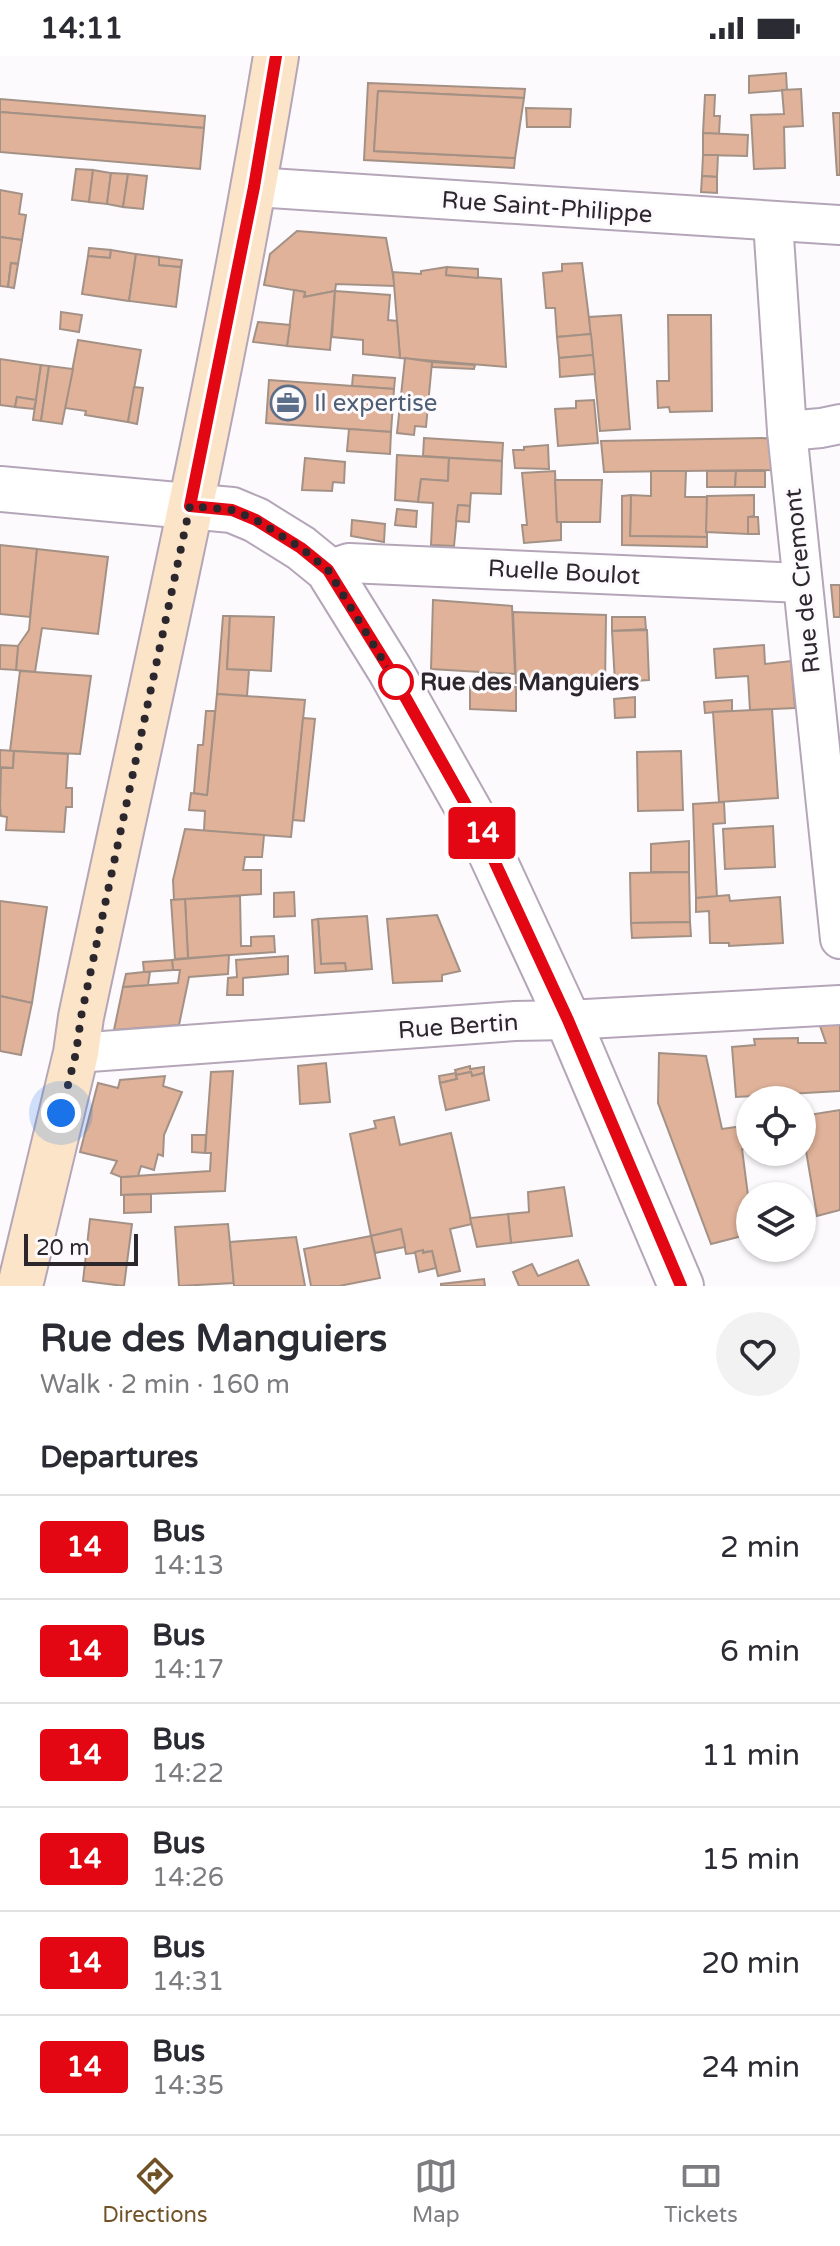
<!DOCTYPE html>
<meta charset="utf-8">
<style>
:root{--surface:#fff;--page:#f2f2f3;--text:#2b2b33;--muted:#7c7c81;--line:#e1e1e2;--accent:#715227}
body{margin:0;font-family:"Varela Round",sans-serif;background:var(--page);color:var(--text);height:100vh;display:flex;flex-direction:column;font-size:30px;white-space:nowrap}
*{box-sizing:border-box;margin:0}
p{font-size:26px;color:var(--muted)}
.icon{flex:none;width:44px;height:44px;fill:none;stroke:currentColor;stroke-width:2;stroke-linecap:round;stroke-linejoin:round}
.map{position:relative;height:1230px;overflow:hidden}
.drawer{display:flex;flex-direction:column;background:var(--surface);flex:1}
.drawer>*{flex:none}
.badge{padding:0 16px;border-radius:6px;font-size:28px;line-height:52px}
.fabs{position:absolute;left:736px;top:1030px;display:grid;gap:16px}
.fabs a{display:grid;place-items:center;width:80px;height:80px;border-radius:50%;background:var(--surface);box-shadow:0 2px 6px #0004;font-size:40px}
.scale{position:absolute;left:24px;bottom:20px;width:114px;box-sizing:border-box;padding-left:8px;border:4px solid #2c272d;border-top:0;font-size:22px;line-height:28px;white-space:nowrap;color:#2c272d;-webkit-text-stroke:6px #fdfafe;paint-order:stroke}
.you{position:absolute;width:40px;height:40px;margin:-20px;border:6px solid #fff;border-radius:50%;background:#1a73e8;box-shadow:0 0 0 12px #1a73e833}
.map>.badge{position:absolute;translate:-50% -50%;box-shadow:0 0 0 4px #fff}
h2{padding:0 40px;font-size:30px;line-height:72px}
.round{display:grid;place-items:center;flex:none;width:84px;height:84px;border-radius:42px;background:var(--page)}
.overview{display:flex;align-items:center;justify-content:space-between;height:136px;padding:0 40px}
h1{font-size:38px;font-weight:800;line-height:60px}
ul{padding:0;list-style:none}
li{display:flex;align-items:center;gap:24px;height:104px;padding:0 40px;border-top:2px solid var(--line)}
li div{flex:1}
li b{display:block;font-size:30px}
li em{font-style:normal}
li .badge{min-width:88px;font-weight:700;text-align:center}
.status{display:flex;justify-content:space-between;align-items:center;height:56px;padding:0 40px;background:var(--surface);direction:ltr}
.status svg{height:22px;fill:currentColor}
.tab-bar{display:flex;justify-content:space-around;align-items:center;height:112px;border-top:2px solid var(--line);background:var(--surface);font-size:22px;color:var(--muted)}
.tab-bar a{display:grid;justify-items:center;gap:4px}
.tab-bar .current{color:var(--accent)}
.map>svg:first-child{display:block}
.building{fill:#dfb299;stroke:#a49186;stroke-width:2}
.lines{fill:none;stroke-linecap:round;stroke-linejoin:round}
.minor-casing{stroke:#b4a6b8;stroke-width:42}
.tertiary-casing{stroke:#b4a6b8;stroke-width:48}
.secondary-casing{stroke:#b4a6b8;stroke-width:48}
.minor{stroke:#fff;stroke-width:38}
.tertiary{stroke:#fff;stroke-width:44}
.secondary{stroke:#fbe4c8;stroke-width:44}
.line-casing{stroke:#fff;stroke-width:18}
.line{stroke:#e30613;stroke-width:12}
.walk{stroke:#2c272d;stroke-width:8;stroke-dasharray:0 14.4}
.stop-dot{fill:#fff;stroke:#e30613;stroke-width:4}
.labels{text-anchor:middle;stroke-width:6;stroke-linejoin:round;paint-order:stroke}
.street-label{font-size:24px;fill:#2c272d;stroke:#fdfafe}
.service-label{font-size:24px;fill:#4e5e75;stroke:#fdfafe;text-anchor:start}
.stop-label{font-size:24px;font-weight:bold;fill:#2c272d;stroke:#fdfafe;text-anchor:start}
</style>
<div class="status"><b>14:11</b><svg viewBox="0 0 49 12"><path d="M0 12V9h3v3zM5 12V6h3v6zM10 12V3h3v9zM15 12V0h3v12zM26 1h20v11H26zM47 4h2v5h-2z"/></svg></div>
<div class="map">
<svg width="840" height="1230" viewBox="0 0 840 1230">
<rect width="100%" height="100%" fill="#fdfafe"/>
<g class="building">
<path d="M786 17 787 34 749 37V20Z"/>
<path d="M368 27 525 33 524 42 378 35 374 95 515 102 514 112 364 104Z"/>
<path d="M801 33 803 70 784 71 785 112 754 113 751 59 784 58 782 34Z"/>
<path d="M378 35 524 42 515 102 374 95Z"/>
<path d="M705 39H715L714 60H720L719 78 703 77Z"/>
<path d="M0 43 205 60 204 72 0 56Z"/>
<path d="M526 52 571 53 570 71H527Z"/>
<path d="M0 56 204 72 200 113 0 96Z"/>
<path d="M833 57H840V119H837Z"/>
<path d="M703 77 748 79 747 100 703 99Z"/>
<path d="M703 99H718L717 121 702 120Z"/>
<path d="M76 113 93 114 89 146 72 144Z"/>
<path d="M93 114 111 117 107 148 89 146Z"/>
<path d="M111 117 128 118 123 151 107 148Z"/>
<path d="M128 118 147 120 143 153 123 151Z"/>
<path d="M702 120 717 121V137L701 136Z"/>
<path d="M0 134 22 138 19 158 26 159 22 184 0 181Z"/>
<path d="M297 175 386 182 395 230 336 228 335 235 304 241 305 236 264 229 270 198Z"/>
<path d="M0 181 22 184 18 208 11 207 8 231 0 230Z"/>
<path d="M89 192 111 194 110 202 88 200Z"/>
<path d="M111 194 136 198 129 245 82 238 88 200 110 202Z"/>
<path d="M136 198 159 201V209L181 211 176 251 129 245Z"/>
<path d="M159 201 182 204 181 211 159 209Z"/>
<path d="M11 207 18 208 14 232 8 231Z"/>
<path d="M582 207 591 278 557 281 555 252H546L543 217 562 215V208Z"/>
<path d="M447 211 446 219 501 223 506 311 400 302 393 216 421 218V215Z"/>
<path d="M447 211 478 213V222L446 219Z"/>
<path d="M294 234 305 236 304 241 335 235 330 294 287 290Z"/>
<path d="M335 235 390 239 388 264 397 265 400 302 363 298V284L332 281Z"/>
<path d="M61 256 82 259 79 276 60 273Z"/>
<path d="M621 259 630 373 600 375 589 261Z"/>
<path d="M668 259H711L712 355 670 356 669 351 658 352 657 325H669Z"/>
<path d="M258 266 290 269 287 290 253 286Z"/>
<path d="M591 278 593 299 559 302 557 281Z"/>
<path d="M78 284 141 294 128 366 85 359 86 355 65 352Z"/>
<path d="M593 299 595 318 560 321 559 302Z"/>
<path d="M405 302 432 306 426 371 415 370 414 379 397 377Z"/>
<path d="M0 303 41 309 36 344 17 341 15 351 0 349Z"/>
<path d="M432 306 475 309 474 313 432 311Z"/>
<path d="M41 309 49 310 41 365 33 364Z"/>
<path d="M49 310 73 313 62 368 41 365Z"/>
<path d="M353 319 395 322 394 333 352 330Z"/>
<path d="M269 324 394 333 391 376 266 367Z"/>
<path d="M134 331 143 332 137 368 128 366Z"/>
<path d="M17 341 36 344 34 353 15 351Z"/>
<path d="M594 344 598 387 558 390 555 353 576 352V345Z"/>
<path d="M349 373 391 376 390 398 347 395Z"/>
<path d="M424 382 503 387 502 405 423 400Z"/>
<path d="M771 382 773 414 604 416 601 385Z"/>
<path d="M548 389 549 413 515 412 513 394H524V391Z"/>
<path d="M397 399 449 402 448 425 421 423 418 446 395 444Z"/>
<path d="M305 402 345 406 344 427 333 426 332 435 302 434Z"/>
<path d="M449 402 502 405 501 438 471 437 470 450 458 449 454 490 431 489 433 447 418 446 421 423 448 425Z"/>
<path d="M555 415 557 466 561 465V484L524 487 522 469H527L522 417Z"/>
<path d="M651 415H686L685 441H707V481L630 480 631 439 651 440Z"/>
<path d="M707 415H736L735 431H707Z"/>
<path d="M736 415H765V431H735Z"/>
<path d="M555 424H602L600 466H557Z"/>
<path d="M631 439 630 480 707 481V491L622 489V440Z"/>
<path d="M754 439V460L748 461V478L706 476 707 440Z"/>
<path d="M458 449 470 450 469 466 456 465Z"/>
<path d="M397 453 417 455 416 471 395 469Z"/>
<path d="M748 461H758L759 478H748Z"/>
<path d="M352 464 385 468 384 486 351 480Z"/>
<path d="M0 489 37 493 30 561 0 558Z"/>
<path d="M37 493 108 501 98 578 42 572 35 616 16 614 18 590 29 574Z"/>
<path d="M831 529H840V561H834Z"/>
<path d="M433 544 512 550 515 618 431 613Z"/>
<path d="M513 556 606 559 605 629 516 627Z"/>
<path d="M223 560H230L227 613 249 614 247 640 217 638Z"/>
<path d="M230 560 274 561 271 615 227 613Z"/>
<path d="M612 561H645L646 573 612 575Z"/>
<path d="M647 574 649 624 615 626 612 575Z"/>
<path d="M0 589 18 590 16 614 0 613Z"/>
<path d="M764 589 765 608 791 605 795 652 750 654 748 620 716 622 714 593Z"/>
<path d="M20 615 91 620 80 698 10 695Z"/>
<path d="M470 630 516 631V655L470 653Z"/>
<path d="M217 638 305 644 291 781 204 775 205 755 189 754 191 737 207 739Z"/>
<path d="M635 641V661L615 662 614 643Z"/>
<path d="M732 644V655L705 657 704 646Z"/>
<path d="M772 653 778 742 719 746 713 656Z"/>
<path d="M206 655H215L207 739 194 737 198 689H203Z"/>
<path d="M303 662 315 663 304 765 293 764Z"/>
<path d="M0 694 14 695 13 712 0 711Z"/>
<path d="M14 695 68 698 66 732H72V751H66L64 776 6 774 7 761 1 760 0 749 1 712H13Z"/>
<path d="M681 695 683 754 638 755 637 696Z"/>
<path d="M724 746 725 767 713 768 717 841 696 842 693 748Z"/>
<path d="M773 770 775 811 725 813 723 773Z"/>
<path d="M185 773 264 779 262 801H245L243 814H261V838L174 844 173 824Z"/>
<path d="M689 785V816H651V788Z"/>
<path d="M689 816 690 866 631 867 630 817Z"/>
<path d="M294 836 295 860 274 861V837Z"/>
<path d="M729 839 730 845 780 841 783 887 729 890V887H710L709 855 696 856V842Z"/>
<path d="M240 840 241 890H251V881L274 880 275 896 188 902 185 843Z"/>
<path d="M185 843 188 902 175 903 171 844Z"/>
<path d="M0 845 47 851 32 947 0 940Z"/>
<path d="M437 859 460 915 442 919V925L393 927 387 863Z"/>
<path d="M367 860 372 913 346 915 345 907 321 908 318 863Z"/>
<path d="M318 863 321 908 345 907 346 915 315 917 312 864Z"/>
<path d="M690 866 691 880 632 882 631 867Z"/>
<path d="M229 899 228 918 189 921 179 969 114 974 123 931 178 927 180 914H173L172 904Z"/>
<path d="M288 900V918L243 922V939H227L228 922 237 921 236 904Z"/>
<path d="M172 904 173 914 144 916 143 906Z"/>
<path d="M144 916H150L148 929 123 931 126 918Z"/>
<path d="M0 940 32 947 21 999 0 995Z"/>
<path d="M840 965V1035L736 1041 732 991 755 989 754 983 798 982V987H826L819 967Z"/>
<path d="M659 997 706 1000 722 1073 750 1069V1092L742 1093 750 1155V1178L711 1188 658 1047Z"/>
<path d="M326 1007 330 1046 300 1048 298 1010Z"/>
<path d="M470 1010V1013L484 1011V1017L472 1020 471 1016 456 1019 457 1023 440 1027 439 1020 456 1017 455 1014Z"/>
<path d="M233 1015 225 1135 121 1139V1121L210 1115 211 1097H205L211 1016Z"/>
<path d="M471 1016 472 1020 484 1017 489 1044 446 1054 440 1027 457 1023 456 1019Z"/>
<path d="M165 1020 163 1030 182 1036 164 1079 163 1100 158 1098 154 1114 141 1110 138 1120 121 1121 111 1117 117 1105 80 1096 98 1027 118 1032 120 1024Z"/>
<path d="M840 1054V1154L817 1160 804 1083H802V1060Z"/>
<path d="M394 1061 400 1089 451 1077 472 1168 450 1173 460 1215 438 1220 432 1195 406 1198 401 1173 371 1180 350 1078 376 1072 374 1065Z"/>
<path d="M192 1079H206L205 1097 192 1096Z"/>
<path d="M564 1131 572 1180 511 1187 508 1158 529 1156 528 1136Z"/>
<path d="M151 1138V1156L124 1157V1139Z"/>
<path d="M508 1158 511 1187 477 1191 470 1162Z"/>
<path d="M90 1163 132 1168 124 1230 83 1225Z"/>
<path d="M228 1168 234 1227 179 1230 175 1171Z"/>
<path d="M401 1173 405 1191 375 1197 371 1180Z"/>
<path d="M371 1180 380 1222 339 1230H311L304 1193Z"/>
<path d="M296 1181 305 1230H234L230 1186Z"/>
<path d="M423 1194V1197L432 1195 436 1212 419 1216 415 1196Z"/>
<path d="M578 1204 589 1230H519L513 1216 532 1208 538 1220Z"/>
<path d="M484 1223 485 1230H441V1228Z"/>
</g>
<g class="lines">
<g class="minor-casing">
<g id="minor">
<path d="M254 131 840 169"/>
<path d="M773 166 787 375 840 883"/>
<path d="M787 375 821 372 840 368"/>
<path d="M328 514 349 507 802 527"/>
<path d="M76 997 515 965 568 964 840 949"/>
</g>
</g>
<g class="tertiary-casing">
<path id="tertiary" d="M0 433 232 454 256 464 301 492 328 514 390 614 479 772 568 964 681 1230"/>
</g>
<g class="secondary-casing">
<path id="secondary" d="M20 1230 76 997 81 961C149 641 223 322 276 0"/>
</g>
<use href="#minor" class="minor"/>
<use href="#tertiary" class="tertiary"/>
<use href="#secondary" class="secondary"/>
</g>
<g class="lines">
<g class="line-casing">
<path id="line" d="M276 0 254 131 190 450 232 454 256 464 301 492 328 514 390 614 479 772 568 964 681 1230"/>
</g>
<use href="#line" class="line"/>
<path class="walk" d="M61 1057 76 997 81 961 190 450 232 454 256 464 301 492 328 514 396 626"/>
</g>
<defs>
<g id="office-ring" transform="scale(1.8)"><circle r="9.5" fill="#fdfafe" stroke="#5c6f8a" stroke-width="1.5"/><path d="M-6-3h4V-5.5h4V-3h4V5H-6ZM-1-4.5V-3h2v-1.5ZM-6 0V1H6V0Z" fill="#5c6f8a"/></g>
</defs>
<g fill-rule="evenodd">
<use href="#office-ring" x="288" y="347"/>
</g>
<circle class="stop-dot" cx="396" cy="626" r="16"/>
<g class="labels">
<g class="street-label">
<text transform="translate(547 151) rotate(4)" y="8">Rue Saint-Philippe</text>
<text transform="translate(564 516) rotate(3)" y="8">Ruelle Boulot</text>
<text transform="translate(802 525) rotate(-96)" y="8">Rue de Cremont</text>
<text transform="translate(458 970) rotate(-4)" y="8">Rue Bertin</text>
</g>
<g class="service-label">
<text x="314" y="355">Il expertise</text>
</g>
<g class="stop-label">
<text x="420" y="634">Rue des Manguiers</text>
</g>
</g>
</svg>
<div class="fabs">
<a><svg class="icon" aria-label="locate" viewBox="0 0 24 24"><circle cx="12" cy="12" r="6"/><path d="M12 2v4M12 18v4M2 12h4M18 12h4"/></svg></a>
<a><svg class="icon" aria-label="layers" viewBox="0 0 24 24"><path d="M12 4l9 5-9 5-9-5zM3 14l9 5 9-5"/></svg></a>
</div>
<div class="scale">20 m</div>
<div class="you" style="left:61px;top:1057px"></div>
<b class="badge" style="left:482px;top:777px;background:#e30613;color:#fff">14</b>
</div>
<section class="drawer">
<div class="overview"><div><h1>Rue des Manguiers</h1><p>Walk · 2 min · 160 m</p></div><a class="round"><svg class="icon" aria-label="heart" viewBox="0 0 24 24"><path d="M12 20l-8-8c-3-5 5-10 8-4 3-6 11-1 8 4z"/></svg></a></div>
<h2>Departures</h2>
<ul>
<li><span class="badge" style="background:#e30613;color:#fff">14</span><div><b>Bus</b><p>14:13</p></div><em>2 min</em></li>
<li><span class="badge" style="background:#e30613;color:#fff">14</span><div><b>Bus</b><p>14:17</p></div><em>6 min</em></li>
<li><span class="badge" style="background:#e30613;color:#fff">14</span><div><b>Bus</b><p>14:22</p></div><em>11 min</em></li>
<li><span class="badge" style="background:#e30613;color:#fff">14</span><div><b>Bus</b><p>14:26</p></div><em>15 min</em></li>
<li><span class="badge" style="background:#e30613;color:#fff">14</span><div><b>Bus</b><p>14:31</p></div><em>20 min</em></li>
<li><span class="badge" style="background:#e30613;color:#fff">14</span><div><b>Bus</b><p>14:35</p></div><em>24 min</em></li>
</ul>
</section>
<nav class="tab-bar">
<a class="current"><svg class="icon" aria-label="directions" viewBox="0 0 24 24"><path d="M12 3l9 9-9 9-9-9zM9 14v-3h6M13 9l2 2-2 2"/></svg>Directions</a>
<a><svg class="icon" aria-label="map" viewBox="0 0 24 24"><path d="M3 6l6-2 6 2 6-2v14l-6 2-6-2-6 2zM9 4v14M15 6v14"/></svg>Map</a>
<a><svg class="icon" aria-label="tickets" viewBox="0 0 24 24"><path d="M3 7h18v10H3zM15 7v10"/></svg>Tickets</a>
</nav>
